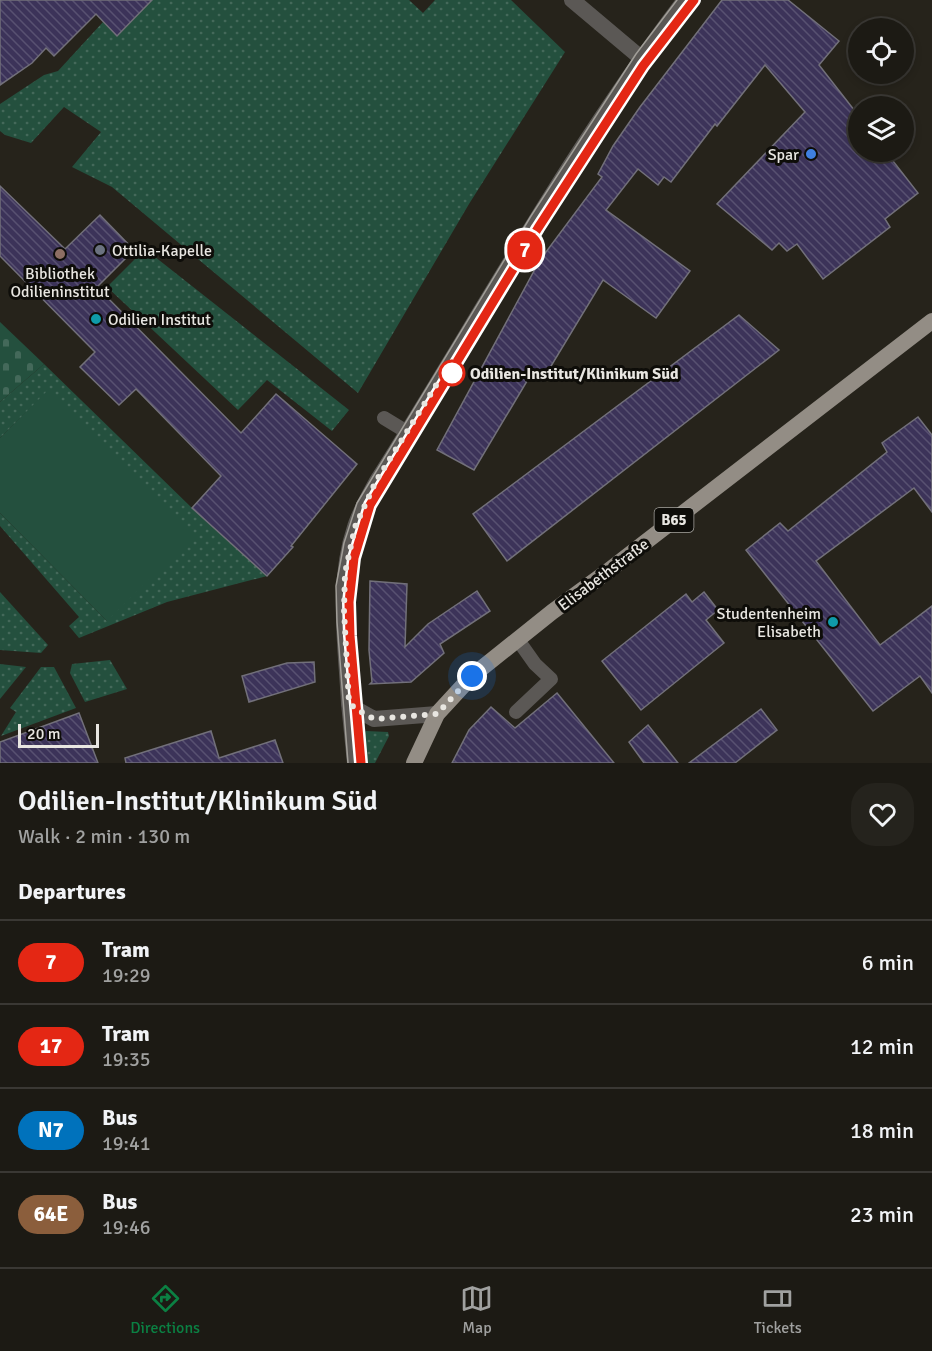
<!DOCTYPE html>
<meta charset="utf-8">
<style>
:root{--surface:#1c1a14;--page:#25231d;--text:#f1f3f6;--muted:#a0a1a0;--line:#3a3834;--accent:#0b8043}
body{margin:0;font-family:Signika,sans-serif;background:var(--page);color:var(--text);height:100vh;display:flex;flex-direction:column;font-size:22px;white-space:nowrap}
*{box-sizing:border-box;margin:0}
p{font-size:20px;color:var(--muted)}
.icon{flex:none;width:33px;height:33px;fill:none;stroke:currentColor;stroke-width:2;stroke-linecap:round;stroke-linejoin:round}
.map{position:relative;height:763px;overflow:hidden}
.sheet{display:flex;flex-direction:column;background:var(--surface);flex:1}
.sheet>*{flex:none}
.badge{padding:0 12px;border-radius:20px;font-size:21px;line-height:39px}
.buttons{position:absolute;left:848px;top:18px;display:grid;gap:12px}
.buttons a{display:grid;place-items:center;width:66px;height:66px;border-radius:50%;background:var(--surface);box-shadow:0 3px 9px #0003,0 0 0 2px var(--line);font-size:30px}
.scale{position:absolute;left:18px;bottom:15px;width:81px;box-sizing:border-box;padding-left:6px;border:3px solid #e8e6e1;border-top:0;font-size:16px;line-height:21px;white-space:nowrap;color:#e8e6e1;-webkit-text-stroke:4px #0e0d09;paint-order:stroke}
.you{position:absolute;width:30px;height:30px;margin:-15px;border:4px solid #fff;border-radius:50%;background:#1a73e8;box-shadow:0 0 0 9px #1a73e833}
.map>.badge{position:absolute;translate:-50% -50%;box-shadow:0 0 0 3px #fff}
h2{padding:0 18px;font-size:22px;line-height:54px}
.round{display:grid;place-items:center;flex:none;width:63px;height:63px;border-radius:24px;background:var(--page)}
.overview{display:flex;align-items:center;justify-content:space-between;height:102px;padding:0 18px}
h1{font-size:28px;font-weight:600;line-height:45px}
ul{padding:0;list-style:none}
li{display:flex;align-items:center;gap:18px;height:84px;padding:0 18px;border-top:2px solid var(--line)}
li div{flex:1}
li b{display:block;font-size:22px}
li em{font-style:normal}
li .badge{min-width:66px;font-weight:700;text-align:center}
.dock{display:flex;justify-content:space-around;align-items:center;height:84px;border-top:2px solid var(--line);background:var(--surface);font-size:16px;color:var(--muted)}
.dock a{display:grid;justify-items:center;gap:3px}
.dock .selected{color:var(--accent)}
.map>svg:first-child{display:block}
.grass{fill:url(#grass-dots)}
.cemetery{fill:url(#cemetery-stones)}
.pitch{fill:#24503e}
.building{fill:url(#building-back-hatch);stroke:#72707a;stroke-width:1.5}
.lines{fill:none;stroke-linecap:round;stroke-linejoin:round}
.service{stroke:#5b5855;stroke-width:14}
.minor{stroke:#5b5855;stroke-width:16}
.tertiary{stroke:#5b5855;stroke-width:16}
.primary{stroke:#938d85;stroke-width:16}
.tram{stroke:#a19e98;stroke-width:1.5}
.line-casing{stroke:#fff;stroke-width:14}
.line{stroke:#e42714;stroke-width:9}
.walk{stroke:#e8e6e1;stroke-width:6;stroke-dasharray:0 10.8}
.shop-dot{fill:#3f7fe0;stroke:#0e0d09;stroke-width:2}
.worship-dot{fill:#6b7280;stroke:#0e0d09;stroke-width:2}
.education-dot{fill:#8d6e63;stroke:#0e0d09;stroke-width:2}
.culture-dot{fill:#0f9aa8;stroke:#0e0d09;stroke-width:2}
.stop-dot{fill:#fff;stroke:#e42714;stroke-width:3}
.labels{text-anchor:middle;stroke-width:6;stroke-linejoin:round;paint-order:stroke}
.shield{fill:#0e0d09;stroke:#a7a5a0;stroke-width:1.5}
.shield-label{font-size:15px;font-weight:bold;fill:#e8e6e1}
.poi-label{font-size:16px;fill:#e8e6e1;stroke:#0e0d09;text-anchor:end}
.stop-label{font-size:16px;font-weight:bold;fill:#e8e6e1;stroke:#0e0d09;text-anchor:start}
.street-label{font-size:16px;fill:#e8e6e1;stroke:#0e0d09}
</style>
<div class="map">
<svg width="932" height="763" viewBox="0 0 932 763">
<defs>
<pattern id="grass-dots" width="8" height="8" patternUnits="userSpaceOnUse" patternTransform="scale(1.5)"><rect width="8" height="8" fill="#24503e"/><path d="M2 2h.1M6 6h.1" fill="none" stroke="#44695a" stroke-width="1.8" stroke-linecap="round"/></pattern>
<pattern id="cemetery-stones" width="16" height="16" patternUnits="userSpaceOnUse" patternTransform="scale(1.5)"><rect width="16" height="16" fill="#24503e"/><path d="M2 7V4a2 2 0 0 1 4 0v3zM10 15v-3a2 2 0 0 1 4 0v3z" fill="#44695a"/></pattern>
<pattern id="building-back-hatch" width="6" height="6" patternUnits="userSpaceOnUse" patternTransform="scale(1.5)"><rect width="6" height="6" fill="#3c3359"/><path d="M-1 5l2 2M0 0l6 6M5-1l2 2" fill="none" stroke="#585171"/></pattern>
</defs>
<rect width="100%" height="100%" fill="#26231b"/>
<g class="grass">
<path d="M152 0H409L423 13 435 0H511L565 52 469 204 358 393 112 187 72 167 101 132 64 107 31 143 5 135 0 131V104L44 75 58 71 103 22 117 36Z"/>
<path d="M145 249 349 410 332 431 267 380 238 410 107 287Z"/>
<path d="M44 364 192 508 267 576 167 602 79 638 69 626 79 617 0 526V513L107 621 48 391 0 438V402Z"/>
<path d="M0 592 48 645 41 653 0 650Z"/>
<path d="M110 660 127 689 85 702 70 673 72 664Z"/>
<path d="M0 664 26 667 0 699Z"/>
<path d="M41 667H54L76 708 1 736 16 712 10 708Z"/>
<path d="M366 731 388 732 389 736 375 763H366L364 733Z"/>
</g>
<path class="cemetery" d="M0 322 44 364 0 402Z"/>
<path class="pitch" d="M48 390 194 535 107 621 0 513V438Z"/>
<g class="building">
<path d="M0 0H152L117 36 96 14 54 56 46 48 32 63 0 85Z"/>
<path d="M722 0H788L839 41 819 65 858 115V152H886L918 193 885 219 890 227 823 279 797 244 787 251 779 243 772 250 717 204 805 112 765 65 717 126 715 124 671 182 664 177 658 185 638 169 606 210 690 271 656 318 603 280 542 381 530 376 474 470 437 450 540 260 602 177 598 174 613 146 640 107Z"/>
<path d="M0 186 65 249 100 215 134 250 97 287 241 433 276 394 357 464 291 546 293 547 267 576 192 508 221 476 136 389 119 405 80 367 95 352 0 256Z"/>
<path d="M739 315 779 350 507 561 473 514Z"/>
<path d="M918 417 932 435V512L914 488 816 561 880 645 932 606V693L920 676 873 711 746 550 780 523 788 531 887 452 882 443Z"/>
<path d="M370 581 407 584 405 647 428 624 477 591 490 611 440 644 444 653 411 682 370 684 372 682 369 650Z"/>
<path d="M704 592 718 610 706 620 724 643 641 710 602 661 686 594 692 602Z"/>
<path d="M314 662 315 682 249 702 242 676 287 663Z"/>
<path d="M557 693 614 763H452L469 730 491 707 515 728Z"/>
<path d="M761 709 777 730 735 763H689Z"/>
<path d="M79 713 98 763H0V742Z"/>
<path d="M648 725 678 763H644L629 742Z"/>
<path d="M211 731 219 758 275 740 283 763H126L125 758Z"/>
</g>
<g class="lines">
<g class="service">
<path d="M384 418 407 432"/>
<path d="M516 712 551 679 535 664 518 640"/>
</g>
<g class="minor">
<path d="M572 0 641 58"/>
<path d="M349 703 355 763"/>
</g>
<path class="tertiary" d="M437 714 374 719 356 709 349 703C346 645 336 583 355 527 360 511 369 496 377 481 478 321 570 151 685 0"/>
<path class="primary" d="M414 763 437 714 472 676 552 612 608 571 932 321"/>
<g class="tram">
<path d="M348 763 337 622 336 586 344 543 357 503 531 216 636 54 677 0"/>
<path d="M361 763 350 636 349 602 354 558 370 505 539 228 643 66 694 0"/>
</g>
</g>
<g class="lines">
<g class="line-casing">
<path id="line" d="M361 763 350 636 349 602 354 558 370 505 538 228 643 66 694 0"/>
</g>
<use href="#line" class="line"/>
<path class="walk" d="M452 373V360L376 481 355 527 345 573 344 610 349 703 356 709 374 719 437 714 472 676"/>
</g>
<circle class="shop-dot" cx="811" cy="154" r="6"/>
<circle class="worship-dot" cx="100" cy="250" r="6"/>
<circle class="education-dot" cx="60" cy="254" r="6"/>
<g class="culture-dot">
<circle cx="96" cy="319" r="6"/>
<circle cx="833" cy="622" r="6"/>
</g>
<circle class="stop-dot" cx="452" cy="373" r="12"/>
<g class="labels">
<rect class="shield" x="654.5" y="508" width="39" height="24" rx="4.5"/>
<g class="shield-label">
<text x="674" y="525">B65</text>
</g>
<g class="poi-label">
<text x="799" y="160">Spar</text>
<text x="112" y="256" text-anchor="start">Ottilia-Kapelle</text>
<text x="60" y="279" text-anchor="middle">Bibliothek<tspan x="60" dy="18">Odilieninstitut</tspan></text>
<text x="108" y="325" text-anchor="start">Odilien Institut</text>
<text x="821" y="619">Studentenheim<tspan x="821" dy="18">Elisabeth</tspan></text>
</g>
<g class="stop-label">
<text x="470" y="379">Odilien-Institut/Klinikum Süd</text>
</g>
<g class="street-label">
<text transform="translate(603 574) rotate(-37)" y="6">Elisabethstraße</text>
</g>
</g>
</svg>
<div class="buttons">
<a><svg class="icon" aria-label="locate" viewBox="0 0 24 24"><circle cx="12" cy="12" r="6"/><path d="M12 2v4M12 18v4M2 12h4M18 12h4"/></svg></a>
<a><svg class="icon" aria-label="layers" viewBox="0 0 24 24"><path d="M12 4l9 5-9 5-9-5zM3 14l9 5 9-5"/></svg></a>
</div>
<div class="scale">20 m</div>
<div class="you" style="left:472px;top:676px"></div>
<b class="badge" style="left:525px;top:250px;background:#e42714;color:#fff">7</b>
</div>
<section class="sheet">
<div class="overview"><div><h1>Odilien-Institut/Klinikum Süd</h1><p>Walk · 2 min · 130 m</p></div><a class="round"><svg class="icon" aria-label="heart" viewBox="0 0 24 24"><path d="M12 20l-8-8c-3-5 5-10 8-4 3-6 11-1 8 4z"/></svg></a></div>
<h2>Departures</h2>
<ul>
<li><span class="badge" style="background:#e42714;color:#fff">7</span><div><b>Tram</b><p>19:29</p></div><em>6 min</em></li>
<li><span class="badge" style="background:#e42714;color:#fff">17</span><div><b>Tram</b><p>19:35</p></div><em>12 min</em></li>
<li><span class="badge" style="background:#0072bc;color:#fff">N7</span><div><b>Bus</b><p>19:41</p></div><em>18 min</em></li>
<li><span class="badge" style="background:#8b5e3c;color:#fff">64E</span><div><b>Bus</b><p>19:46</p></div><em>23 min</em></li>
</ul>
</section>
<nav class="dock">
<a class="selected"><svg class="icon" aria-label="directions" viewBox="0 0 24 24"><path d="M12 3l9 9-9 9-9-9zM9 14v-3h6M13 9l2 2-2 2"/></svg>Directions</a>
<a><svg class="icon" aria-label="map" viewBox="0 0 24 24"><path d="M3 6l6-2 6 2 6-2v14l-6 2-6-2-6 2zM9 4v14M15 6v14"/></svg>Map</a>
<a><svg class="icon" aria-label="tickets" viewBox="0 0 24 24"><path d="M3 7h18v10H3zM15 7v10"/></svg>Tickets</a>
</nav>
